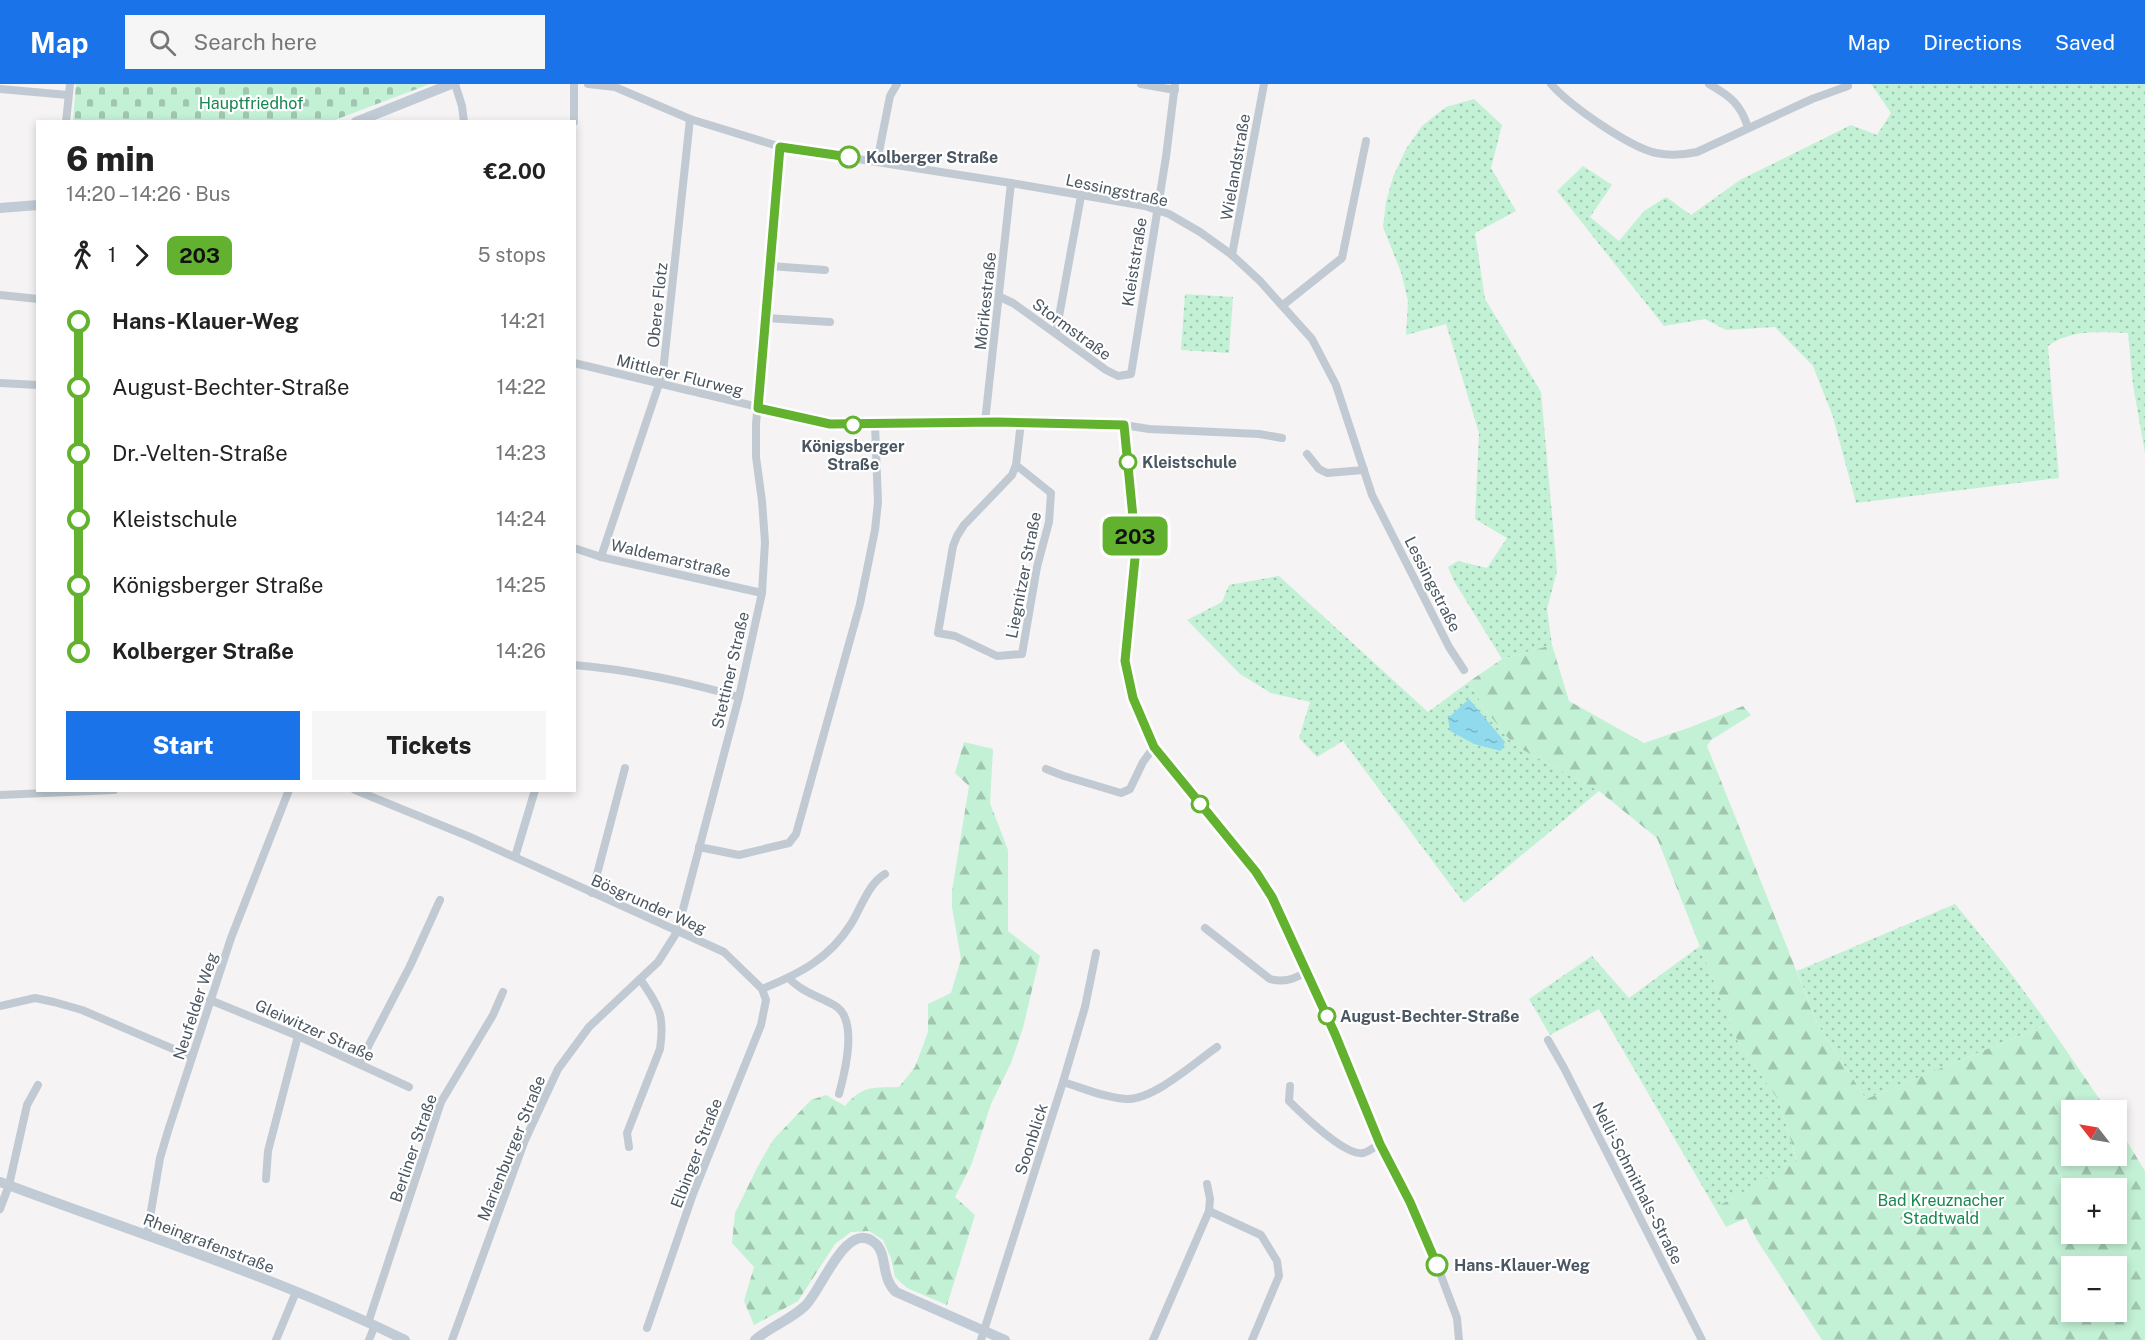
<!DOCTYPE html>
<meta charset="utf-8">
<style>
:root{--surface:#fff;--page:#f6f6f6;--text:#222;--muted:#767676;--accent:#1a73e8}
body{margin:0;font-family:"Public Sans",sans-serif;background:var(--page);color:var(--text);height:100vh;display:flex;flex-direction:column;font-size:22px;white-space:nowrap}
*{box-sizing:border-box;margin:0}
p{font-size:20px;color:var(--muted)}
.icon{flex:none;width:33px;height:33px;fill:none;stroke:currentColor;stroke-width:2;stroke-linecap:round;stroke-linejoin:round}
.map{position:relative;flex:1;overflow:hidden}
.sheet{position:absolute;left:36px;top:36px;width:540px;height:672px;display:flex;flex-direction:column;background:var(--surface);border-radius:0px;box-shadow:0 3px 9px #0003}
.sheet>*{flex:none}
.badge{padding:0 12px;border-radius:9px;font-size:21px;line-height:39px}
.needle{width:39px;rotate:301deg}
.fabs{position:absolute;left:2061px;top:1016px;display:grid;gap:12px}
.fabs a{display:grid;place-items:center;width:66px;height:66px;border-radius:0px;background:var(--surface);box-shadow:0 3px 9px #0003;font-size:30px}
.map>.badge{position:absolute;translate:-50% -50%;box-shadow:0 0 0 3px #fff}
.legs{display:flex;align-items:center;gap:9px;height:66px;padding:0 30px;font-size:20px}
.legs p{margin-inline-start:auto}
.head{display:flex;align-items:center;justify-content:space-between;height:102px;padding:0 30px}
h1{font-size:33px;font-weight:800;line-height:45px}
.action{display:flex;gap:12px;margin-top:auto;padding:12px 30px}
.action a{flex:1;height:69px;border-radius:0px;background:var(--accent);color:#fff;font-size:24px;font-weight:800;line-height:69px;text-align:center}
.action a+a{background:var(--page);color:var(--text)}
ul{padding:0 30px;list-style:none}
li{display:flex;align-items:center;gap:21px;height:66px;font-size:22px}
li i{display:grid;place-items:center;width:9px;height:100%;margin:0 8px;background:currentColor}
li i::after{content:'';width:15px;height:15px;margin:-8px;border:4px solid;border-radius:50%;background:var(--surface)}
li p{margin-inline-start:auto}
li:first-child i{background:linear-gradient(#0000 50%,currentColor 0)}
li:last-child i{background:linear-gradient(currentColor 50%,#0000 0)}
header{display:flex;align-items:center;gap:36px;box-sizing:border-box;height:84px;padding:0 30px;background:var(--accent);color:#fff}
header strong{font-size:28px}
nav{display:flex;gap:33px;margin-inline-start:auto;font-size:21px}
.search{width:420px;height:54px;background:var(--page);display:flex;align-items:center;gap:15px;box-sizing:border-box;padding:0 21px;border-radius:0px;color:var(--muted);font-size:22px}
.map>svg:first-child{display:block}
.green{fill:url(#green-dots)}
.forest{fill:url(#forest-firs);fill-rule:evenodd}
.cemetery{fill:url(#cemetery-stones)}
.water{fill:url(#water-ripples)}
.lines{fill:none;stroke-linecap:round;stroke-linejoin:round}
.street{stroke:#c1cad2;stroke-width:8}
.secondary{stroke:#c1cbd6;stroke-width:10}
.line-1-casing{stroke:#fff;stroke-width:14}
.line-1{stroke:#62b22f;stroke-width:9}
.stop-1-dot{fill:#fff;stroke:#62b22f;stroke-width:3}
.labels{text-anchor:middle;stroke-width:4.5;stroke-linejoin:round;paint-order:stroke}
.park-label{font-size:16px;fill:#17864f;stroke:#fff}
.stop-label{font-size:16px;font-weight:bold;fill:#4a5661;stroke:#fff;text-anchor:start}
.street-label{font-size:16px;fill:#4a5661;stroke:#fff}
</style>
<header>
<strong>Map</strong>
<div class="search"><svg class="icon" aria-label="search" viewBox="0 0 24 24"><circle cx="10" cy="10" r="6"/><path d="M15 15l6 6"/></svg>Search here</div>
<nav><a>Map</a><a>Directions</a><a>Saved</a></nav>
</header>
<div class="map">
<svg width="2145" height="1256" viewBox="0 0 2145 1256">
<defs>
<pattern id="green-dots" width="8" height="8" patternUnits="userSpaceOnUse" patternTransform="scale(1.5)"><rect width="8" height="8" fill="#c3f1d5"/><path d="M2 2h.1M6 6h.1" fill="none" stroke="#a0c6b0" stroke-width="1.8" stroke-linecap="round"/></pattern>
<pattern id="forest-firs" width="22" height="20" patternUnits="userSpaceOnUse" patternTransform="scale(1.5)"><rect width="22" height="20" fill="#c3f1d5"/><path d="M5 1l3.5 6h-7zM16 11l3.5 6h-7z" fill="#a0c6b0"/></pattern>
<pattern id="cemetery-stones" width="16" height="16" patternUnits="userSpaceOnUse" patternTransform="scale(1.5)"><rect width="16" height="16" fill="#c3f1d5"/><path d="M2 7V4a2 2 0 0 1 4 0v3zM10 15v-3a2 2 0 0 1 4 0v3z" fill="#a0c6b0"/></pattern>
<pattern id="water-ripples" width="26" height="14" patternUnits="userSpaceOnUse" patternTransform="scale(1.5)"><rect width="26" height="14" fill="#90daee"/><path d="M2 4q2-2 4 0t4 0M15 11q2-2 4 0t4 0" fill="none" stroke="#78b4c4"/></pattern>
</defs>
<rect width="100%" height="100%" fill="#f5f3f3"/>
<g class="green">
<path d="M1871 0H2145V369L2133 301 2128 249C2102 248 2070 245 2048 262L2059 394 1856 419 1833 333 1813 282 1775 243 1726 246 1705 235 1664 242 1557 107 1583 82 1612 101 1590 133 1619 157 1644 127 1666 113 1691 131 1740 96 1851 41 1877 51 1891 29Z"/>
<path d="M1474 15 1502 41 1491 84 1516 127 1475 149 1485 215 1541 308 1557 487 1547 525 1552 561 1502 575 1454 497 1448 483 1458 477 1487 484 1507 454 1475 435 1479 349 1446 240 1406 251 1408 217 1401 188 1383 143 1386 118 1393 93 1406 65 1422 42 1446 23Z"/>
<path d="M1185 210 1233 213 1229 269 1181 266Z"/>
<path d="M1279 492 1428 628 1470 597 1483 623 1514 661 1599 707 1464 819 1343 657 1317 673 1299 654 1310 618 1271 609 1240 590 1187 536 1222 518 1229 501Z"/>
<path d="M1955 820 2004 880 2048 940 1866 1015 1818 941 1797 887Z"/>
<path d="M1700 862 1737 956 1779 1017 1797 1078 1715 1124 1599 925 1550 951 1529 915 1592 872 1629 914Z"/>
</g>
<g class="forest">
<path d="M1552 561 1569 617 1644 659 1691 643 1743 622 1751 631 1711 656 1707 662 1818 941 1866 1015 2048 940 2107 1026H2072V1071H2116L2117 1041 2145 1087V1256H1822L1757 1156 1746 1134 1726 1143 1715 1124 1797 1077 1779 1017 1737 956 1657 754 1599 707 1514 661 1483 623 1470 597 1502 575ZM2072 1104H2116V1149H2072ZM2072 1182H2116V1227H2072Z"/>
<path d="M964 658 993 665 990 719 1008 766V847L1040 872 1023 944 1011 979 991 1020 972 1079 955 1113 975 1131 947 1221 907 1204 895 1193 891 1174 883 1156 869 1147 851 1148 835 1160 798 1217 754 1241 744 1217 754 1183 732 1159 735 1129 758 1082 773 1056 811 1016 826 1011 845 1022C863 1001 872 1004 899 1003L915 983 928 948V920L951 909 961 875 952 823V807L969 702 955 689Z"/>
</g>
<path class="cemetery" d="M76 0H430L332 37H73Z"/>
<path class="water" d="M1469 615 1505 658 1501 667 1474 660 1450 647 1448 634Z"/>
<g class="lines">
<g class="street">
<path d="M455 0 462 22 464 38"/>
<path d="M574 0V38"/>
<path d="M588 0 615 3 690 35 781 63 1011 99 1145 122 1169 130 1200 148 1232 171 1260 197 1312 255 1336 301 1372 411 1449 563 1464 586"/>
<path d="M1141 0 1175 6"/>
<path d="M1551 0C1569 21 1629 63 1656 69 1670 72 1683 71 1697 68L1812 15 1848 2"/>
<path d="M1709 0C1730 12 1741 20 1748 44"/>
<path d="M0 5 68 11"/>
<path d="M66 38 70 0"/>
<path d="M877 78 890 12 897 0"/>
<path d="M1232 171 1264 0"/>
<path d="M770 182 825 186"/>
<path d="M0 211 38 215"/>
<path d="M1000 213 1013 219 1106 286 1118 292 1131 290 1166 73 1175 0"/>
<path d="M1283 221 1342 174 1366 57"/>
<path d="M766 234 830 238"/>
<path d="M1056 249 1081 112"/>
<path d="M574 279 830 340 1021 338 1124 341 1149 345 1259 350 1282 354"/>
<path d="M0 299 38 301"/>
<path d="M985 338 1011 99"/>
<path d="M1124 341 1136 464 1125 577 1133 614 1154 663 1256 788 1272 813 1335 950 1380 1060 1410 1117 1437 1181 1457 1234 1459 1256"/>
<path d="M1307 370 1319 385 1327 389 1364 386"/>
<path d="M1016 381 1051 409 1049 438 1037 483 1022 570 997 572 955 552 938 549 953 462 957 452 964 441 1012 391 1016 381 1021 338"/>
<path d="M574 464 601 473 762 509"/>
<path d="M601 473 663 288 690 35"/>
<path d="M574 581C631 586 684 597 739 613"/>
<path d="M1046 685 1064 692 1121 709 1130 705 1143 678 1154 663"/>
<path d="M355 706 470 753 724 868 762 905 766 916 761 941 693 1110 647 1244"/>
<path d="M0 711 114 706"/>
<path d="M699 763 739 771 789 759 796 750 860 520 875 446 878 418 875 341"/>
<path d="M515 773 535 706"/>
<path d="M592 809 625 684"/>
<path d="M1205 844 1270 895C1285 899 1293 895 1307 888"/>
<path d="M789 894C800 907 820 913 834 921 859 934 845 988 839 1010"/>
<path d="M762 905C799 890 829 875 851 840 861 824 868 800 885 790"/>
<path d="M210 916 298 952 409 1003"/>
<path d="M0 922 35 914 54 918 82 926 192 973"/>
<path d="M1548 956 1564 984 1702 1256"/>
<path d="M359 980 410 882 440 816"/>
<path d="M1063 998C1083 1004 1105 1014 1126 1015 1154 1016 1194 979 1217 963"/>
<path d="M1290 1002 1289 1017C1302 1030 1345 1072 1363 1069 1369 1068 1375 1062 1380 1060"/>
<path d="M629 1063 627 1049 660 965C665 930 659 923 640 895"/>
<path d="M266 1095 268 1067 298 952"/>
<path d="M0 1125 9 1101 27 1021 38 1001"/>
<path d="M1209 1127 1261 1151 1277 1177 1279 1192 1252 1256"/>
<path d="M147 1151 160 1074 168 1047 231 854 289 706"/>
<path d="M368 1239 441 1018 493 931 503 908"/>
<path d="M276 1256 296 1208"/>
<path d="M369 1256 375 1241"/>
<path d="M452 1256 525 1056 558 985 589 943 658 878 677 848 739 613 762 509 765 458 762 417 756 373V340L781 63"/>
<path d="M981 1256 1063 998 1085 923 1096 869"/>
<path d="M1153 1256 1209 1127 1210 1115 1207 1100"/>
</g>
<g class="secondary">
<path d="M356 38 451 0"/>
<path d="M0 124 38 121"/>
<path d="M0 1098C135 1149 275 1192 405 1256"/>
<path d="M755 1256C770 1243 790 1236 805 1222 821 1208 846 1134 875 1159 888 1170 880 1193 896 1208L1005 1256"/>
</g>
</g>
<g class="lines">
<g class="line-1-casing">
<path id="line-1" d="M849 73 780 63 758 324 830 340 997 338 1124 341 1136 464 1125 577 1133 614 1154 663 1256 788 1272 813 1335 950 1380 1060 1410 1118 1437 1181"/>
</g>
<use href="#line-1" class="line-1"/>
</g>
<g class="stop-1-dot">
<circle cx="849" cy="73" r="10"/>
<circle cx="853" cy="341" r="8"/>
<circle cx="1128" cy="378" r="8"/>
<circle cx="1200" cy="720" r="8"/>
<circle cx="1327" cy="932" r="8"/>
<circle cx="1437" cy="1181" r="10"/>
</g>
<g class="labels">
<g class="park-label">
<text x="251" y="25">Hauptfriedhof</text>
<text x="1941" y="1122">Bad Kreuznacher<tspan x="1941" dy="18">Stadtwald</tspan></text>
</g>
<g class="stop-label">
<text x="866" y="79">Kolberger Straße</text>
<text x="853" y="368" text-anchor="middle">Königsberger<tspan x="853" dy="18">Straße</tspan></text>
<text x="1142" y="384">Kleistschule</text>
<text x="1340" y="938">August-Bechter-Straße</text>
<text x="1454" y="1187">Hans-Klauer-Weg</text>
</g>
<g class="street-label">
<text transform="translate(1235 83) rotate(-80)" y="6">Wielandstraße</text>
<text transform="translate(1117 106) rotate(12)" y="6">Lessingstraße</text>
<text transform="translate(1134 178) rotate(-81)" y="6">Kleiststraße</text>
<text transform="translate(985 217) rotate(-84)" y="6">Mörikestraße</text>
<text transform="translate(657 221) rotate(-84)" y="6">Obere Flotz</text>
<text transform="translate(1072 245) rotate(36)" y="6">Stormstraße</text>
<text transform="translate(680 291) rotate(14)" y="6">Mittlerer Flurweg</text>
<text transform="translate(671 474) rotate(13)" y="6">Waldemarstraße</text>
<text transform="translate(1023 491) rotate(-79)" y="6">Liegnitzer Straße</text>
<text transform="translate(1433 500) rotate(63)" y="6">Lessingstraße</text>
<text transform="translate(730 586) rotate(-77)" y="6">Stettiner Straße</text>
<text transform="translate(649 820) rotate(24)" y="6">Bösgrunder Weg</text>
<text transform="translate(195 922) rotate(-72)" y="6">Neufelder Weg</text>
<text transform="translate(315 946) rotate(24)" y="6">Gleiwitzer Straße</text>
<text transform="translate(1031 1055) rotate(-72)" y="6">Soonblick</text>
<text transform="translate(413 1064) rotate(-71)" y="6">Berliner Straße</text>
<text transform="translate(511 1064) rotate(-68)" y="6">Marienburger Straße</text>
<text transform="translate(696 1069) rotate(-69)" y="6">Elbinger Straße</text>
<text transform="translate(1638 1099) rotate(63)" y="6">Nelli-Schmithals-Straße</text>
<text transform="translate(209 1159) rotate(21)" y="6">Rheingrafenstraße</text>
</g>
</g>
</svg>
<div class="fabs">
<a><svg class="needle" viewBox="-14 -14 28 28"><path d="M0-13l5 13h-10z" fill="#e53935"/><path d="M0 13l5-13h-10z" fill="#767676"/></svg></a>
<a>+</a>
<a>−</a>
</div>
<b class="badge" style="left:1135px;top:452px;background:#62b22f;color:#111">203</b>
<section class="sheet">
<div class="head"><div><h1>6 min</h1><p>14:20 – 14:26 · Bus</p></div><b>€2.00</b></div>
<div class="legs"><svg class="icon" aria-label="walk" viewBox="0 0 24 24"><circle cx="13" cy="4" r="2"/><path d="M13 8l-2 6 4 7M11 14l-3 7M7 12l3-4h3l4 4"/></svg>1<svg class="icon" aria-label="forward" viewBox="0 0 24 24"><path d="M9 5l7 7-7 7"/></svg><b class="badge" style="background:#62b22f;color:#111">203</b><p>5 stops</p></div>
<ul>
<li><i style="color:#62b22f"></i><b>Hans-Klauer-Weg</b><p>14:21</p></li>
<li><i style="color:#62b22f"></i><span>August-Bechter-Straße</span><p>14:22</p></li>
<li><i style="color:#62b22f"></i><span>Dr.-Velten-Straße</span><p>14:23</p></li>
<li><i style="color:#62b22f"></i><span>Kleistschule</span><p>14:24</p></li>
<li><i style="color:#62b22f"></i><span>Königsberger Straße</span><p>14:25</p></li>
<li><i style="color:#62b22f"></i><b>Kolberger Straße</b><p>14:26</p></li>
</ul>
<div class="action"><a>Start</a><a>Tickets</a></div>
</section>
</div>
